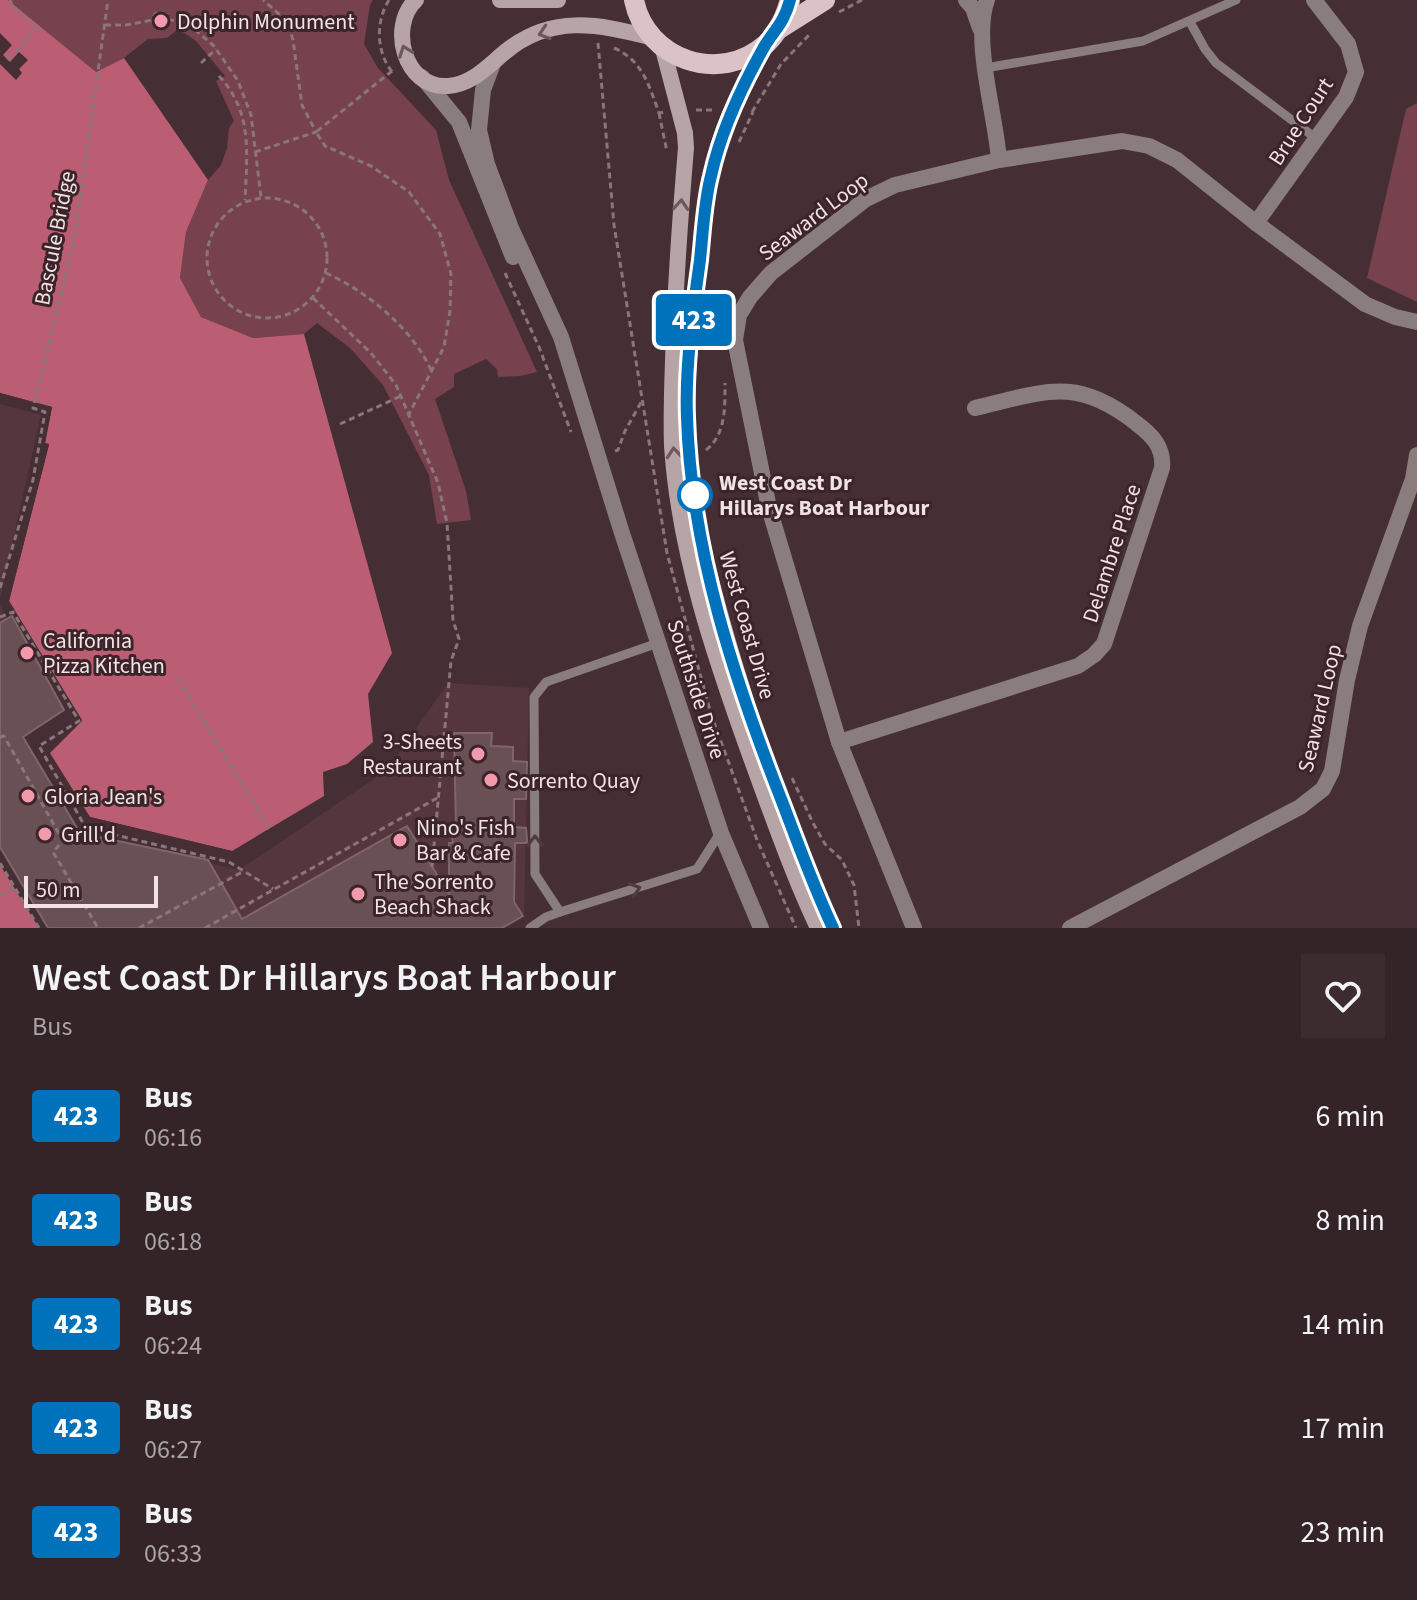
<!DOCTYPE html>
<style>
:root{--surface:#342327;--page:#3c2b2f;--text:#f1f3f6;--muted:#a9a4a7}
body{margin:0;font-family:"Source Sans 3",sans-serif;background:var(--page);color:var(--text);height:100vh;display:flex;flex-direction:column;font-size:30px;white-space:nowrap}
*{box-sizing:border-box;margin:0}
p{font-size:26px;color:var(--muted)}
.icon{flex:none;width:44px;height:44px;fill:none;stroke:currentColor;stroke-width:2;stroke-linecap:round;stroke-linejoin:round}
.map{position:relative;height:928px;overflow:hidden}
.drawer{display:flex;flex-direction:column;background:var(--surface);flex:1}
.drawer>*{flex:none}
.badge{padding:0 16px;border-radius:6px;font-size:28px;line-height:52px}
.scale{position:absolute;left:24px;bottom:20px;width:134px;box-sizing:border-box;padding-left:8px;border:4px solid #f1e2e4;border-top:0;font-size:22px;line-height:28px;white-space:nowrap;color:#f1e2e4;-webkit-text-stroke:6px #3c252a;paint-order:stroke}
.map>.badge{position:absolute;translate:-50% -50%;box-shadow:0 0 0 4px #fff}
.round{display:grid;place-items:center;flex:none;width:84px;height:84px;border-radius:0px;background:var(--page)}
.summary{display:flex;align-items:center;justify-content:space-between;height:136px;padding:0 32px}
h1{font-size:38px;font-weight:600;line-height:60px}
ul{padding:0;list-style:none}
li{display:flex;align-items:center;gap:24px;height:104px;padding:0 32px}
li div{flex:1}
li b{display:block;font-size:30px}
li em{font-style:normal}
li .badge{min-width:88px;font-weight:700;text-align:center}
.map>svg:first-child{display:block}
.built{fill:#55363c}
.green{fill:#77414d}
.water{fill:#bb5e74}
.pier{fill:#462f34}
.building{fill:#695054;stroke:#7f656a;stroke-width:2}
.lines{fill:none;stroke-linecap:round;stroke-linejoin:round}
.path{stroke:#8a767a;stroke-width:3;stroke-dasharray:6 4;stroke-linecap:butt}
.service{stroke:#897d7e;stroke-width:9}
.minor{stroke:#897d7e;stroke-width:16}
.secondary{stroke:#b7a4a7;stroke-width:16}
.primary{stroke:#dbc2c6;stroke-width:20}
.oneway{stroke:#6d585c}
.oneway2{stroke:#4f3b3f}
.line-casing{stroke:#fff;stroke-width:18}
.line{stroke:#0072bc;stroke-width:12}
.poi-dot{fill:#f29aac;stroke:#3c252a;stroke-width:3}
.stop-dot{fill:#fff;stroke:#0072bc;stroke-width:4}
.labels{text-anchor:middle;stroke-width:6;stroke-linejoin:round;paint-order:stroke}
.poi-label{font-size:22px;fill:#f1e2e4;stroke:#3c252a;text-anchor:start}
.street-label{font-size:22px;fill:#f1e2e4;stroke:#3c252a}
.stop-label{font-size:22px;font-weight:bold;fill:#f1e2e4;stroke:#3c252a;text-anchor:start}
</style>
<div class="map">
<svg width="1417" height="928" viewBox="0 0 1417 928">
<rect width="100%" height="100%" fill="#462f34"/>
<g class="built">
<path d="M0 404 41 415 0 599Z"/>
<path d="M0 605 58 709 23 738 80 833 239 870 387 770 448 683 529 688 524 913 500 928H56L0 834Z"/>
</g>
<g class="green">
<path d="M8 0H373L370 5 364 44 378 68 436 130 449 180 537 372 520 376 498 377 497 369 486 359 454 374V387L435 399 466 491 471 520 437 524 429 475 383 385 350 348 317 323 304 334 253 338 201 317 180 278 186 232 208 180 221 165 227 148 229 128 234 121 216 81 225 76 196 41 178 29 167 38 148 39 124 58 96 72Z"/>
<path d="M1417 103V302L1367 278 1406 109Z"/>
</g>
<g class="water">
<path d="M0 0H8L96 72 124 58 208 180 186 232 180 278 201 317 253 338 304 334 392 653 368 694 373 742 347 764 323 772 324 796 232 851 90 817 44 757 82 720 9 601 49 445 45 443 52 407 0 393Z"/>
<path d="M0 865 39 928H0Z"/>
</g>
<g class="pier">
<path d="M0 33 12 45 3 55 10 62 19 52 28 60 19 69 22 73 16 80 0 64Z"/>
<path d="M0 393 52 407 45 443 49 444 9 601 82 721 50 753 90 817 232 851 227 854 88 821 40 758 45 751 42 741 77 719 5 600 45 447 41 443 48 410 0 397Z"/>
</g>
<path class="building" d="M12 616 64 710 23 737 80 833 208 860 242 919 407 826 449 894V843H453L451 828H456L454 733H492L491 746 513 747V761L527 762 526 799H514V827L526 828 527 839V843H515L514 902 523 916 502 928H48L0 847V623Z"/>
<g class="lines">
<g class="path">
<path d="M389 0C375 22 376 54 394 74"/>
<path d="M839 12 862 0"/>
<path d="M169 20 165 27 160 29 154 25 152 20 155 14 160 12 167 15 169 20 186 22 214 46 238 81 251 115 261 197"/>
<path d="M105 25H126L152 20"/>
<path d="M598 43 614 225 667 553 711 714 757 840 796 928"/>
<path d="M614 48C642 60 649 85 659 113L664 112"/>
<path d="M8 60 38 27 13 7 10 0"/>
<path d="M201 63 216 49"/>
<path d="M392 71 316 132 325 146 371 166 409 192 440 234 451 274 450 311 444 347 408 416"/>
<path d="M219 76C253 112 247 154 245 200"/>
<path d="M696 110H712"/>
<path d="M752 112 781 64 811 33"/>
<path d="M659 113 667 152"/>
<path d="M739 142 753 112"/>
<path d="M255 152 316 132 302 105 293 40 287 21 263 0"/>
<circle cx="267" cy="258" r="60"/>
<path d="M326 273C368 292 413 329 432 372"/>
<path d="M505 273 539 347 571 432"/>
<path d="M313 298 371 353 396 385 438 483 447 523 453 620 459 639 451 661 432 867"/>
<path d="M340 424 401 396"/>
<path d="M706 450C726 435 725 406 725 383"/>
<path d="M615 451 618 450 625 431 643 399"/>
<path d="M0 588 33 480 45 412 33 408 74 242 108 0"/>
<path d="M0 617 13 612 79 721 39 746 86 828 229 862 273 889"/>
<path d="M178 678 269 829"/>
<path d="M0 737 4 736 63 841 53 852 98 928"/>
<path d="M792 778 813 823 825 844 842 860 854 885 859 928"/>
<path d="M0 863 39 928"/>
<path d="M0 896 14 888"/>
<path d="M139 928 244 871"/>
<path d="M205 928 439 797"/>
</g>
<g class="service">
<path d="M1190 22 1205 49 1216 63 1317 139"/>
<path d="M985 68 1143 41 1236 0"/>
<path d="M560 912 535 874 534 697 546 682 658 643"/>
<path d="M530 928 546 917 560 912 697 869 720 833"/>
</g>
<g class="minor">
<path d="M966 0 973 8 980 28"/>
<path d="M987 0C972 40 996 116 999 160"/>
<path d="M492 66 483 90 479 130 487 164 511 228 561 337 621 530 721 833 761 928"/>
<path d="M422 77 459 122 513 257"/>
<path d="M1256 223 1346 97 1356 72 1348 44 1314 0"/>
<path d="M839 742 1078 666 1094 655 1104 644 1162 468C1164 447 1152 435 1136 423 1075 375 1044 392 975 408"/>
<path d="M914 928 839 742 769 508 735 340 739 315 750 297 771 273 866 199 895 185 999 160 1122 141 1149 146 1177 160 1256 223 1365 304 1395 317 1417 322"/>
<path d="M1070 928 1300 807 1323 789 1332 771 1347 680 1360 626 1413 479 1417 455"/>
</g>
<g class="secondary">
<path d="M416 0C388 26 404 89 448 86 472 84 487 67 505 52 551 14 598 24 650 37"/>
<path d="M500 0H558"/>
<path d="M765 46C750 76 731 106 721 138 707 178 705 221 699 263 693 312 687 364 687 414 687 498 710 582 734 662 761 752 793 843 833 928"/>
<path d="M663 49 685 133 686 148C680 219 675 290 673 361 672 389 671 418 672 446 679 553 715 658 751 758 772 815 792 873 818 928"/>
</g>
<g class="primary">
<path d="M634 0C646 60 720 85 766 44 779 32 785 16 790 0"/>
<path d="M779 29 825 0"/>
</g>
</g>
<defs><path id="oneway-chevron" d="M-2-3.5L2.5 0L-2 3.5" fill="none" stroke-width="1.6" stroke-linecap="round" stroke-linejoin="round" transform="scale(2)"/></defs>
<g class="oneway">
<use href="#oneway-chevron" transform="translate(544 33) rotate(162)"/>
<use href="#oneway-chevron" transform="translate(405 51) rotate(-110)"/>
<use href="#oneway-chevron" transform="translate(681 205) rotate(-86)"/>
<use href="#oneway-chevron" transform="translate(674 453) rotate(-95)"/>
</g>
<g class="oneway2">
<use href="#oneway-chevron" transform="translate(535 841) rotate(-90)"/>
<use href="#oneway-chevron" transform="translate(635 889) rotate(-18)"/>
</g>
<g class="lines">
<g class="line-casing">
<path id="line" d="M790 0C784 23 775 29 764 47 741 88 721 130 711 176 704 203 703 232 700 260 693 311 685 366 687 417 691 550 735 682 783 804 799 846 814 888 833 928"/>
</g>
<use href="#line" class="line"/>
</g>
<g class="poi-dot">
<circle cx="161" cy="21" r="8"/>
<circle cx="27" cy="653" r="8"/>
<circle cx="478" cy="754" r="8"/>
<circle cx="491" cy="780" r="8"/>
<circle cx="28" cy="796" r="8"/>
<circle cx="45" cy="834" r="8"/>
<circle cx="400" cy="840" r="8"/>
<circle cx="358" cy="894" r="8"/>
</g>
<circle class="stop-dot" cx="695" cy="495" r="16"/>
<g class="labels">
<g class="poi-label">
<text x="177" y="29">Dolphin Monument</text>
<text x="43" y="648">California<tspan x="43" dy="25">Pizza Kitchen</tspan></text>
<text x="462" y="749" text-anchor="end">3-Sheets<tspan x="462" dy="25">Restaurant</tspan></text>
<text x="507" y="788">Sorrento Quay</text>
<text x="44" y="804">Gloria Jean's</text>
<text x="416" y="835">Nino's Fish<tspan x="416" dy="25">Bar &amp; Cafe</tspan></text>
<text x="61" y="842">Grill'd</text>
<text x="374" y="889">The Sorrento<tspan x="374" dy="25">Beach Shack</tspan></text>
</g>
<g class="street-label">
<text transform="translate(1300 121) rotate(-57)" y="8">Brue Court</text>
<text transform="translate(813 216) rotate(-37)" y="8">Seaward Loop</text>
<text transform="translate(54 238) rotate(-79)" y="8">Bascule Bridge</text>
<text transform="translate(1111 553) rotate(-72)" y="8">Delambre Place</text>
<text transform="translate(748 625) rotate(74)" y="8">West Coast Drive</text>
<text transform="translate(697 689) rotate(72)" y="8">Southside Drive</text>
<text transform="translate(1319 708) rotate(-77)" y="8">Seaward Loop</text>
</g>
<g class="stop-label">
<text x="719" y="490">West Coast Dr<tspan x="719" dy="25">Hillarys Boat Harbour</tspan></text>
</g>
</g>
</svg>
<div class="scale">50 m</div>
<b class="badge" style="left:694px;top:320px;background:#0072bc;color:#fff">423</b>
</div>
<section class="drawer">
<div class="summary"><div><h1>West Coast Dr Hillarys Boat Harbour</h1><p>Bus</p></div><a class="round"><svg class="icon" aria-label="heart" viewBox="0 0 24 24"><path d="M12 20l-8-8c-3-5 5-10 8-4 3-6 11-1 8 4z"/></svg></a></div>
<ul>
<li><span class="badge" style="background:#0072bc;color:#fff">423</span><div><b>Bus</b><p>06:16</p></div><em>6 min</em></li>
<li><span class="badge" style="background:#0072bc;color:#fff">423</span><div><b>Bus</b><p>06:18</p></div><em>8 min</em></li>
<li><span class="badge" style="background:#0072bc;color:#fff">423</span><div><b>Bus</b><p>06:24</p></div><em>14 min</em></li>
<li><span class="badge" style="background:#0072bc;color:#fff">423</span><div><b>Bus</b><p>06:27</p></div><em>17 min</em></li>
<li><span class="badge" style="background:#0072bc;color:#fff">423</span><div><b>Bus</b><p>06:33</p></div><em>23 min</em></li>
</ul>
</section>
